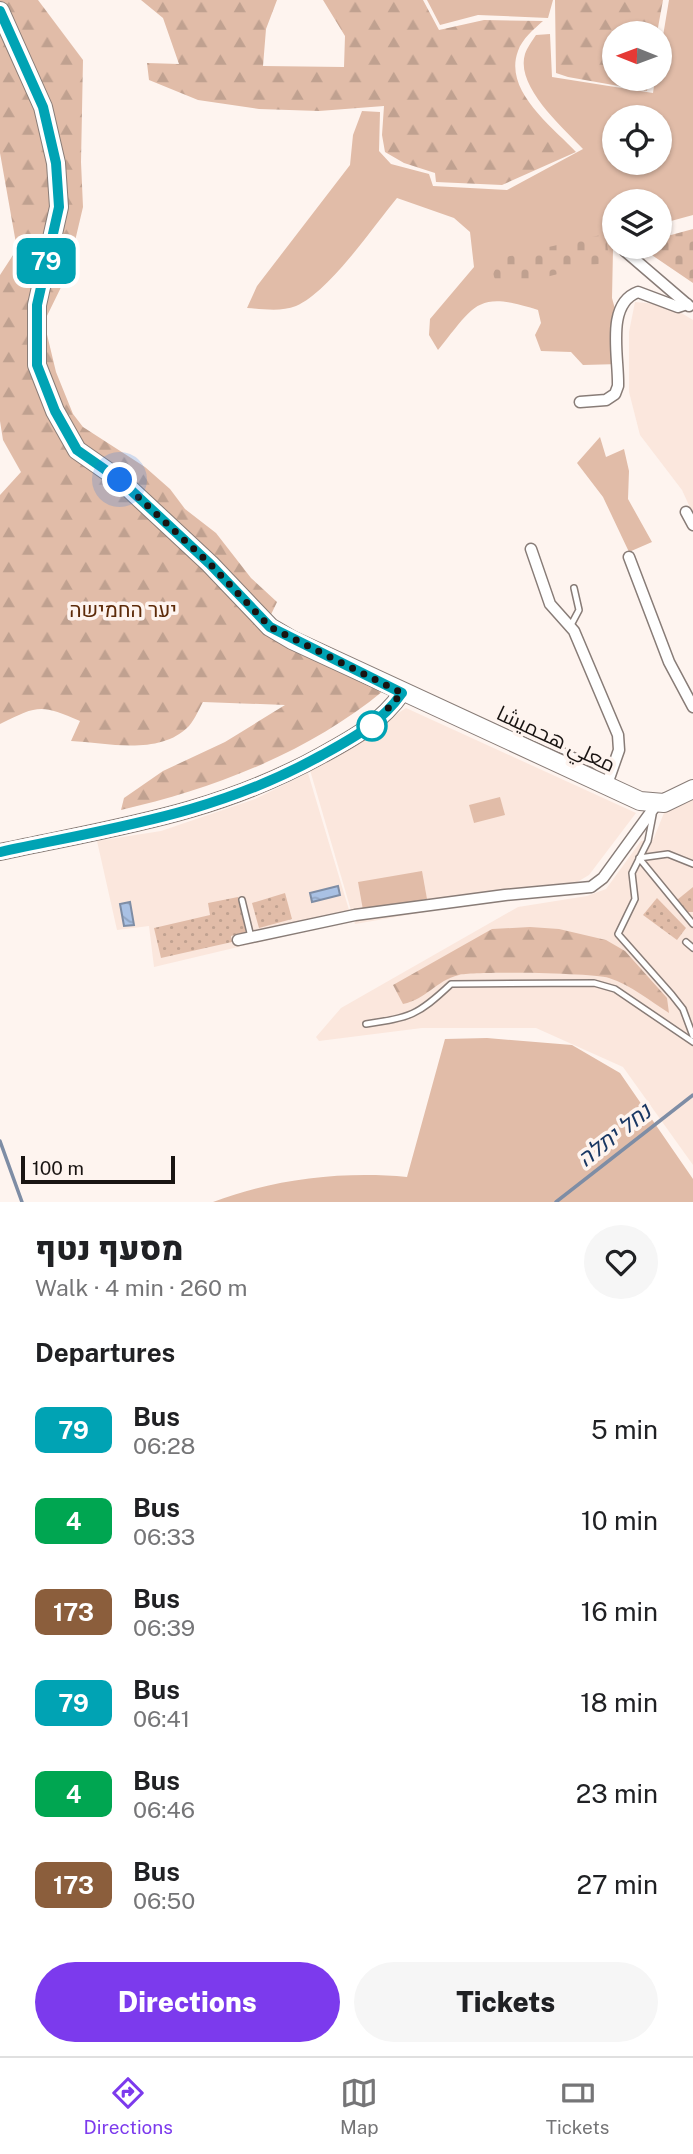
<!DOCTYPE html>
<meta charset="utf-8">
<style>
:root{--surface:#fff;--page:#f6f6f6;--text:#202124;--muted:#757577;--line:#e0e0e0;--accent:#7c3aed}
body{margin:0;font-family:"Public Sans",Cairo,Heebo,sans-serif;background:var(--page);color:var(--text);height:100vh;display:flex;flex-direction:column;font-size:26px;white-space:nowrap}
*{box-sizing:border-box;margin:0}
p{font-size:23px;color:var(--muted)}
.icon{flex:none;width:38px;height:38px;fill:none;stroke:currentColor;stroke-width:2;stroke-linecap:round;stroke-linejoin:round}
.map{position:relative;height:1202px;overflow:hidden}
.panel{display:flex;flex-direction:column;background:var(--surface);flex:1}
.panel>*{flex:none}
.badge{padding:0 14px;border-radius:10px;font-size:24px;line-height:46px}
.needle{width:46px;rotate:271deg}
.fabs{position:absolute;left:602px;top:21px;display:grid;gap:14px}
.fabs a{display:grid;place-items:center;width:70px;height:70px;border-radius:50%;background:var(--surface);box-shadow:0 2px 5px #0004;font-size:35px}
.scale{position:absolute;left:21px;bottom:18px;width:154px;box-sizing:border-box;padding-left:7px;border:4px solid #191412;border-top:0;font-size:19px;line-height:24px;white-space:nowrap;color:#191412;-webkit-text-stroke:5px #fef4ef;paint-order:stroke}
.you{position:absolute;width:35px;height:35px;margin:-18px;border:5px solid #fff;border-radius:50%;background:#1a73e8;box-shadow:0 0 0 10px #1a73e833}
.map>.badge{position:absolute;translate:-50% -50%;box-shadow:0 0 0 4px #fff}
h2{padding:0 35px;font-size:26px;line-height:63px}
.round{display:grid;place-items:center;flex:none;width:74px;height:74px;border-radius:37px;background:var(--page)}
.overview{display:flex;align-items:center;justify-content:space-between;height:119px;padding:0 35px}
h1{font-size:33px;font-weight:800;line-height:52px}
.button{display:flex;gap:14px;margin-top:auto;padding:14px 35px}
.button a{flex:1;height:80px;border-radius:42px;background:var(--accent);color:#fff;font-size:28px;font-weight:800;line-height:80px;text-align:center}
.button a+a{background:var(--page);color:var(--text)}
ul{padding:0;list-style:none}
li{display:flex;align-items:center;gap:21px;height:91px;padding:0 35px}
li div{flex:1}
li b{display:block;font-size:26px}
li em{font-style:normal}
li .badge{min-width:77px;font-weight:700;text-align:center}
.tab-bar{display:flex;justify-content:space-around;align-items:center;height:98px;border-top:2px solid var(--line);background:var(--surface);font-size:19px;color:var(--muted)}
.tab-bar a{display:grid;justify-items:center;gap:4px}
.tab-bar .active{color:var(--accent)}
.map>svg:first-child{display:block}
.built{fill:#fbe7dd}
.grass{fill:#e1bca8;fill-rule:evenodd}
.forest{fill:url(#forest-firs)}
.cemetery{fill:url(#cemetery-stones)}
.park{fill:url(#park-dots)}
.water{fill:url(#water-waves);stroke:#7e8da5;stroke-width:2}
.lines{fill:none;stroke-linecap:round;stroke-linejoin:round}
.stream{stroke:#7e8da5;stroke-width:3.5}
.lane-casing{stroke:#887c77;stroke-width:8}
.street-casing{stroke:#887c77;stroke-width:13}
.secondary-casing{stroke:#887c77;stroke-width:18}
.primary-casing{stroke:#887c77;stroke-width:20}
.lane{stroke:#fff;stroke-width:5}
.street{stroke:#fff;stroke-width:10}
.secondary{stroke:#fff;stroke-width:16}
.primary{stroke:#fff;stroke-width:18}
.line-casing{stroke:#fff;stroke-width:16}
.line{stroke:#00a3b4;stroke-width:10}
.walk{stroke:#191412;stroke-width:7;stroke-dasharray:0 12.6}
.stop-dot{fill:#fff;stroke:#00a3b4;stroke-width:3.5}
.labels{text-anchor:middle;stroke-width:7;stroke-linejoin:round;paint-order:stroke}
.park-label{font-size:21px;fill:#5d2b09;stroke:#fef4ef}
.street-label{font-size:21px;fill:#191412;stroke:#fef4ef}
.water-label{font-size:23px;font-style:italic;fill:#193763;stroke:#fef4ef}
</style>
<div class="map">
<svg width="693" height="1202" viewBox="0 0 693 1202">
<defs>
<pattern id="forest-firs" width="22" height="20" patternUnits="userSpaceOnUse" patternTransform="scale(1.75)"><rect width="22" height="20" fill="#e1bca8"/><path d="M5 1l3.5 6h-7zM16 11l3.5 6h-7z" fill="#c0a190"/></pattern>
<pattern id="cemetery-stones" width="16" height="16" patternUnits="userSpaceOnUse" patternTransform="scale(1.75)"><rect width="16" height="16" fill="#e1bca8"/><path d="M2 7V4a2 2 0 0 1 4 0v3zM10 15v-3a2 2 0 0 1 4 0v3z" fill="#c0a190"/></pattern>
<pattern id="park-dots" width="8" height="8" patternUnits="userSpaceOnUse" patternTransform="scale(1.75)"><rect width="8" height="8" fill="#e1bca8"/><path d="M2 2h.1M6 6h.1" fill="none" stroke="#c0a190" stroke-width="1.8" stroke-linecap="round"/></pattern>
<pattern id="water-waves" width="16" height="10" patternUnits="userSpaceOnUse" patternTransform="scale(1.75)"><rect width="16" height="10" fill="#a9c1e4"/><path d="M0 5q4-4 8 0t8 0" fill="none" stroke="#91a5c3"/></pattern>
</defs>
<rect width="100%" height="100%" fill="#fef4ef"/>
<g class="built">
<path d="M635 302 668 305 693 320V514L682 490 640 435 629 392V332Z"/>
<path d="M406 708 636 813 589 875 569 887 355 924 310 770Z"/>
<path d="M308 773 352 920 154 967 149 926 117 930 97 841 161 831 255 799Z"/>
<path d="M693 795V1165L623 1067 536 1028H422L319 1041 316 1037 341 1008 518 907 587 896 606 889 641 841 653 840 664 813Z"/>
</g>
<g class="grass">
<path d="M427 0H553L548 18 478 15 440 25Z"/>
<path d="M669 0H693V215L660 224V201H614L612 298 619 324 620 364 583 365 571 352 541 351 535 335 541 323 538 310C476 290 475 305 438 350L429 335 430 319 474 267 470 232 454 218 397 198C373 227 329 292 296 306 281 312 263 309 247 308L257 286 350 165 353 135 362 111 380 112 379 151 391 164 429 174 433 186 507 190 583 149C564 128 515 87 525 54 527 48 532 41 536 35L550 34 552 77 653 93 655 79H660V54ZM614 117H660V163H614Z"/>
<path d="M600 437 606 457 624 449 629 471 628 499 652 542 629 552 603 497 577 463Z"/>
<path d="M500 797 505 815 474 823 469 805Z"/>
<path d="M422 871 427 899 363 910 358 882Z"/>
<path d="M487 1038 572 1045 620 1073 693 1179V1202H213C274 1179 342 1171 407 1177L445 1039Z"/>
</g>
<g class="forest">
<path d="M0 0H38L83 60 81 162 83 207 67 275 44 322 56 372 73 414 83 427 145 467 170 489 185 509 216 533 251 578 277 602 266 625 383 691C309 752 214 789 121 810L124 798 163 771 225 742 285 705 203 702C199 709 195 719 189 726 160 756 108 743 71 741L80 721C41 704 38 705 0 724V495L21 472 3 440 0 421V275L17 249 0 153Z"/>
<path d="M141 0H277L266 29 263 66 344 67 345 36 323 0H423L439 30 484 20 543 21C534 29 522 39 518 51 503 91 553 127 576 152L502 185 436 182 435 173 404 163 385 152 382 135 384 106 319 111 259 109 198 100 149 80 147 63 179 64 163 18Z"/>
<path d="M555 0H663L657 33H614V79H649L647 91 568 77 556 73Z"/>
<path d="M530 927 559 929 606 940 625 951 667 998 669 1013C650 1001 631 985 609 978 592 973 475 971 459 975 435 981 427 999 403 1004L393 985 492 929Z"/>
</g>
<g class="cemetery">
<path d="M693 229V283L640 247H660V238Z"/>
<path d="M605 234 610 261 534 280 495 279 493 274 501 258Z"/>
</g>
<g class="park">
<path d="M693 887V912H688L677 900Z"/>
<path d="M285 893 292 919 259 928 252 903Z"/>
<path d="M238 897 246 933 231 936 232 942 161 958 154 928 210 915 208 903Z"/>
<path d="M657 898 686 928 677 940 643 915Z"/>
</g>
<g class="water">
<path d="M338 886 340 895 312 902 310 893Z"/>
<path d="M130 902 134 925 124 926 120 904Z"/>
</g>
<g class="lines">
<g class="stream">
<path d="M0 1141 22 1202"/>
<path d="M556 1202 693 1095"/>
</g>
<g class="lane-casing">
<g id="lane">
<path d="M571 625 579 610 574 588"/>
<path d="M517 730 612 773"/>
<path d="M653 815 648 841 632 873 635 899 618 934 672 995 683 1009 693 1036"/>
<path d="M693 864 668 854 639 858 693 924"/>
<path d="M242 900 251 937"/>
<path d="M686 942 693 948"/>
<path d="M366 1024C411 1017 417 1016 451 984L594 983 615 989 693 1042"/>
</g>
</g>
<g class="street-casing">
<g id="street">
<path d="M625 251 689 306"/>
<path d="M580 402 606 400 615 394 618 386C619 357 605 304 638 292L678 307 687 304"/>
<path d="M686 512 693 525"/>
<path d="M531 549 550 604 574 631 618 735 619 750 606 787"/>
<path d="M629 557 669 662 693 707"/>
<path d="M238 940 355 915 505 895 591 887 603 878 656 805"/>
</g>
</g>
<g class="secondary-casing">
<path id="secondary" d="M0 852C116 827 216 814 322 755 353 738 381 723 402 693"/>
</g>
<g class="primary-casing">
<path id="primary" d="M0 11 43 107 56 163 59 207 37 305V365L55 411 77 450 120 480 210 564 270 627 292 640 640 801 664 803 693 789"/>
</g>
<use href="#lane" class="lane"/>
<use href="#street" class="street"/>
<use href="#secondary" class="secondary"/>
<use href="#primary" class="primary"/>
</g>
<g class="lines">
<g class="line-casing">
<path id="line" d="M0 11 43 107 56 163 59 207 37 305V365L55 411 77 450 120 480 210 564 270 627 402 693C381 723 353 738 322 755 216 814 116 827 0 852"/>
</g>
<use href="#line" class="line"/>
<path class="walk" d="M120 480 210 564 270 627 402 693 372 726"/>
</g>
<circle class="stop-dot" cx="372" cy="726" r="14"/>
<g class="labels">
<g class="park-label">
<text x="123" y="617">יער החמישה</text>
</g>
<g class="street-label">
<text transform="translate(556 739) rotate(25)" y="7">معلي هحميشا</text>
</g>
<g class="water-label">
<text transform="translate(614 1135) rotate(-38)" y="8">נחל יתלה</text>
</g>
</g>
</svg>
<div class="fabs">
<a><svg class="needle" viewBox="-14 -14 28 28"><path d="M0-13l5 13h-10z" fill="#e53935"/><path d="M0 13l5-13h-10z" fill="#757577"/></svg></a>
<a><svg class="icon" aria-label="locate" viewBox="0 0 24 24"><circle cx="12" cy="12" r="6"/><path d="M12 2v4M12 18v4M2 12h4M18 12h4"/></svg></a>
<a><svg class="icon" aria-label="layers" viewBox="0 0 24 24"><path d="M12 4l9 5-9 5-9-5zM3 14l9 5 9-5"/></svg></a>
</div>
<div class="scale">100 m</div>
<div class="you" style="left:120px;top:480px"></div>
<b class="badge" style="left:46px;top:261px;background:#00a3b4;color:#fff">79</b>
</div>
<section class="panel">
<div class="overview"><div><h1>מסעף נטף</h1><p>Walk · 4 min · 260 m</p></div><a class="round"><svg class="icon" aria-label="heart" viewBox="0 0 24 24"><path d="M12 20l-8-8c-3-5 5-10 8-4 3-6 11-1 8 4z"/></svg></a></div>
<h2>Departures</h2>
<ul>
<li><span class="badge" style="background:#00a3b4;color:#fff">79</span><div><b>Bus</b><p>06:28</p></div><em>5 min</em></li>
<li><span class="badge" style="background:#00a651;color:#fff">4</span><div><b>Bus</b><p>06:33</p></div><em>10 min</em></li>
<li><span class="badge" style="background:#8b5e3c;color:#fff">173</span><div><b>Bus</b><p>06:39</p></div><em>16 min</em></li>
<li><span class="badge" style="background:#00a3b4;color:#fff">79</span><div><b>Bus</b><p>06:41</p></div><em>18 min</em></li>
<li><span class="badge" style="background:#00a651;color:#fff">4</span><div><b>Bus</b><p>06:46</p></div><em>23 min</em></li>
<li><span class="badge" style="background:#8b5e3c;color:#fff">173</span><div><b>Bus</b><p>06:50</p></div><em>27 min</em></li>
</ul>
<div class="button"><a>Directions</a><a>Tickets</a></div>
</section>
<nav class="tab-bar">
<a class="active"><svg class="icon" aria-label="directions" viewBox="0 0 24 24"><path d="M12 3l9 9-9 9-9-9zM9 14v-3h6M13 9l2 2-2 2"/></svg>Directions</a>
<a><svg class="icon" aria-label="map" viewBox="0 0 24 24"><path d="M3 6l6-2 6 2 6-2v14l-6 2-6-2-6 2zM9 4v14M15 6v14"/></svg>Map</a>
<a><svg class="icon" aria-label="tickets" viewBox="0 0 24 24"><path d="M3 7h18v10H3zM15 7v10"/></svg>Tickets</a>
</nav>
